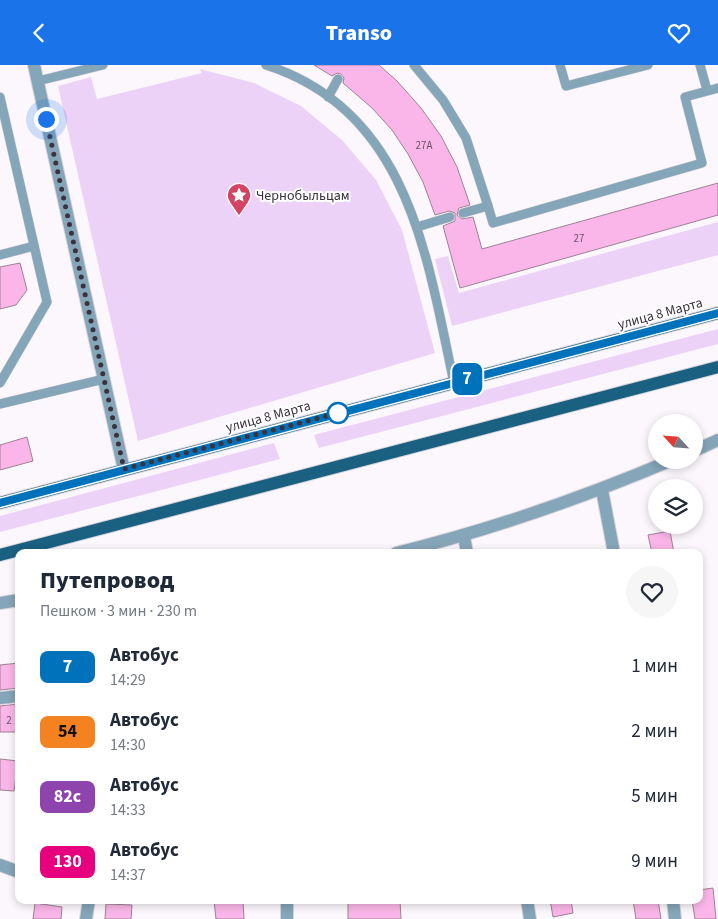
<!DOCTYPE html>
<html lang="ru">
<meta charset="utf-8">
<style>
:root{--surface:#fff;--page:#f6f6f7;--text:#1f2937;--muted:#747a83;--accent:#1a73e8}
body{margin:0;font-family:"Source Sans 3",sans-serif;background:var(--page);color:var(--text);height:100vh;display:flex;flex-direction:column;font-size:19px;white-space:nowrap}
*{box-sizing:border-box;margin:0}
p{font-size:16px;color:var(--muted)}
.icon{flex:none;width:28px;height:28px;fill:none;stroke:currentColor;stroke-width:2;stroke-linecap:round;stroke-linejoin:round}
.map{position:relative;flex:1;overflow:hidden}
.side{position:absolute;left:15px;top:484px;width:688px;height:355px;display:flex;flex-direction:column;background:var(--surface);border-radius:10px;box-shadow:0 2px 8px #0003}
.side>*{flex:none}
.badge{padding:0 10px;border-radius:8px;font-size:18px;line-height:32px}
.needle{width:32px;rotate:296deg}
.controls{position:absolute;left:648px;top:349px;display:grid;gap:10px}
.controls a{display:grid;place-items:center;width:55px;height:55px;border-radius:50%;background:var(--surface);box-shadow:0 2px 8px #0003;font-size:25px}
.you{position:absolute;width:25px;height:25px;margin:-12px;border:4px solid #fff;border-radius:50%;background:#1a73e8;box-shadow:0 0 0 8px #1a73e833}
.map>.badge{position:absolute;translate:-50% -50%;box-shadow:0 0 0 2px #fff}
.round{display:grid;place-items:center;flex:none;width:52px;height:52px;border-radius:26px;background:var(--page)}
.overview{display:flex;align-items:center;justify-content:space-between;height:85px;padding:0 25px}
h1{font-size:24px;font-weight:800;line-height:38px}
ul{padding:0;list-style:none}
li{display:flex;align-items:center;gap:15px;height:65px;padding:0 25px}
li div{flex:1}
li b{display:block;font-size:19px}
li em{font-style:normal}
li .badge{min-width:55px;font-weight:700;text-align:center}
header{display:flex;justify-content:space-between;align-items:center;height:65px;padding:0 25px;background:var(--accent);color:#fff;font-size:22px;font-weight:800}
.map>svg:first-child{display:block}
.green{fill:#ecd2f7}
.building{fill:#fab6e8;stroke:#9d8295}
.lines{fill:none;stroke-linecap:round;stroke-linejoin:round}
.service-casing{stroke:#d8d4da;stroke-width:10}
.minor-casing{stroke:#d8d4da;stroke-width:14}
.primary-casing{stroke:#d8d4da;stroke-width:14}
.service{stroke:#85a5b9;stroke-width:9}
.minor{stroke:#85a5b9;stroke-width:12}
.primary{stroke:#1a6081;stroke-width:12}
.line-casing{stroke:#fff;stroke-width:11}
.line{stroke:#0072bc;stroke-width:8}
.walk{stroke:#3a323d;stroke-width:5;stroke-dasharray:0 9}
.stop-dot{fill:#fff;stroke:#0072bc;stroke-width:2.5}
.labels{text-anchor:middle;stroke-width:4;stroke-linejoin:round;paint-order:stroke}
.number-label{font-size:11px;fill:#6a5368}
.poi-label{font-size:14px;fill:#3a323d;stroke:#fff;text-anchor:start}
.street-label{font-size:14px;fill:#3a323d;stroke:#fff}
</style>
<header><svg class="icon" aria-label="back" viewBox="0 0 24 24"><path d="M15 5l-7 7 7 7"/></svg>Transo<svg class="icon" aria-label="heart" viewBox="0 0 24 24"><path d="M12 20l-8-8c-3-5 5-10 8-4 3-6 11-1 8 4z"/></svg></header>
<div class="map">
<svg width="718" height="854" viewBox="0 0 718 854">
<rect width="100%" height="100%" fill="#fbf7fd"/>
<g class="green">
<path d="M200 4 254 18 301 41 342 75 376 115 402 165 435 288 138 376 58 21 91 12 97 34 202 8Z"/>
<path d="M718 157V190L452 261 435 194 448 191 459 228Z"/>
<path d="M718 264V279L319 383 314 370Z"/>
<path d="M274 378 280 394 0 467V451Z"/>
</g>
<g class="building">
<path d="M314 0H379L397 16 421 43 441 71 457 102 470 140 459 143 457 150 462 154 473 152 482 184 718 118V150L460 223 443 161 455 156V148L449 146 435 150 423 117 408 89 392 65 372 43 343 18 344 13 341 9 337 8 332 11Z"/>
<path d="M20 198 27 225 16 240 0 244V202Z"/>
<path d="M27 372 33 396 0 405V380Z"/>
<path d="M670 466 674 488H652L648 470Z"/>
<path d="M19 598V623L0 625V600Z"/>
<path d="M19 639V667H0V641Z"/>
<path d="M0 694 18 696 14 726 0 725Z"/>
<path d="M713 823 716 854H695L692 835H699V825Z"/>
<path d="M214 835H243L244 854H216Z"/>
<path d="M348 835H400L401 854H348Z"/>
<path d="M550 835H571L573 848 553 852Z"/>
<path d="M633 835H658L661 854H636Z"/>
<path d="M35 838 62 842 61 854H33Z"/>
<path d="M106 839 132 840 131 854H105Z"/>
</g>
<g class="lines">
<g class="service-casing">
<g id="service">
<path d="M266 0C409 46 427 192 454 318"/>
<path d="M414 0 443 35 466 73 488 141"/>
<path d="M560 0 566 21 648 0"/>
<path d="M700 0 707 25"/>
<path d="M38 16 103 0"/>
<path d="M0 32 47 237 0 318"/>
<path d="M328 32 338 14"/>
<path d="M463 148 488 141 493 158 702 98 685 32 718 23"/>
<path d="M417 162 450 152"/>
<path d="M0 190 34 181"/>
<path d="M0 339 104 314"/>
</g>
</g>
<g class="minor-casing">
<g id="minor">
<path d="M34 0 124 405"/>
<path d="M694 386 718 375"/>
<path d="M602 425 614 488"/>
<path d="M464 471 467 488"/>
<path d="M396 488C491 465 582 433 672 395"/>
<path d="M0 538 19 535"/>
<path d="M0 633 19 631"/>
<path d="M0 800 19 807"/>
<path d="M287 835V854"/>
<path d="M527 835 530 854"/>
<path d="M673 835 675 854"/>
<path d="M86 854 89 835"/>
</g>
</g>
<g class="primary-casing">
<g id="primary">
<path d="M0 438 718 248"/>
<path d="M0 490 718 302"/>
</g>
</g>
<use href="#service" class="service"/>
<use href="#minor" class="minor"/>
<use href="#primary" class="primary"/>
</g>
<g class="lines">
<g class="line-casing">
<path id="line" d="M0 438 718 248"/>
</g>
<use href="#line" class="line"/>
<path class="walk" d="M46 54 124 404 346 346 338 348"/>
</g>
<defs>
<g id="sight-pin" transform="scale(1.25)"><path d="M0 17L-7.5 6A9.5 9.5 0 1 1 7.5 6Z" fill="#d24364" stroke="#fff"/><path d="M0-6L1.8-2.2L6-1.7L2.9 1.2L3.7 5.4L0 3.3L-3.7 5.4L-2.9 1.2L-6-1.7L-1.8-2.2Z" fill="#fff"/></g>
</defs>
<g fill-rule="evenodd">
<use href="#sight-pin" x="239" y="130"/>
</g>
<circle class="stop-dot" cx="338" cy="348" r="10"/>
<g class="labels">
<g class="number-label">
<text x="424" y="84">27А</text>
<text x="579" y="177">27</text>
<text x="9" y="659">2</text>
</g>
<g class="poi-label">
<text x="256" y="135">Чернобыльцам</text>
</g>
<g class="street-label">
<text transform="translate(660 248) rotate(-15)" y="5">улица 8 Марта</text>
<text transform="translate(268 351) rotate(-15)" y="5">улица 8 Марта</text>
</g>
</g>
</svg>
<div class="controls">
<a><svg class="needle" viewBox="-14 -14 28 28"><path d="M0-13l5 13h-10z" fill="#e53935"/><path d="M0 13l5-13h-10z" fill="#747a83"/></svg></a>
<a><svg class="icon" aria-label="layers" viewBox="0 0 24 24"><path d="M12 4l9 5-9 5-9-5zM3 14l9 5 9-5"/></svg></a>
</div>
<div class="you" style="left:46px;top:54px"></div>
<b class="badge" style="left:467px;top:314px;background:#0072bc;color:#fff">7</b>
<section class="side">
<div class="overview"><div><h1>Путепровод</h1><p>Пешком · 3 мин · 230 m</p></div><a class="round"><svg class="icon" aria-label="heart" viewBox="0 0 24 24"><path d="M12 20l-8-8c-3-5 5-10 8-4 3-6 11-1 8 4z"/></svg></a></div>
<ul>
<li><span class="badge" style="background:#0072bc;color:#fff">7</span><div><b>Автобус</b><p>14:29</p></div><em>1 мин</em></li>
<li><span class="badge" style="background:#f58220;color:#111">54</span><div><b>Автобус</b><p>14:30</p></div><em>2 мин</em></li>
<li><span class="badge" style="background:#8e44ad;color:#fff">82с</span><div><b>Автобус</b><p>14:33</p></div><em>5 мин</em></li>
<li><span class="badge" style="background:#e6007e;color:#fff">130</span><div><b>Автобус</b><p>14:37</p></div><em>9 мин</em></li>
</ul>
</section>
</div>
